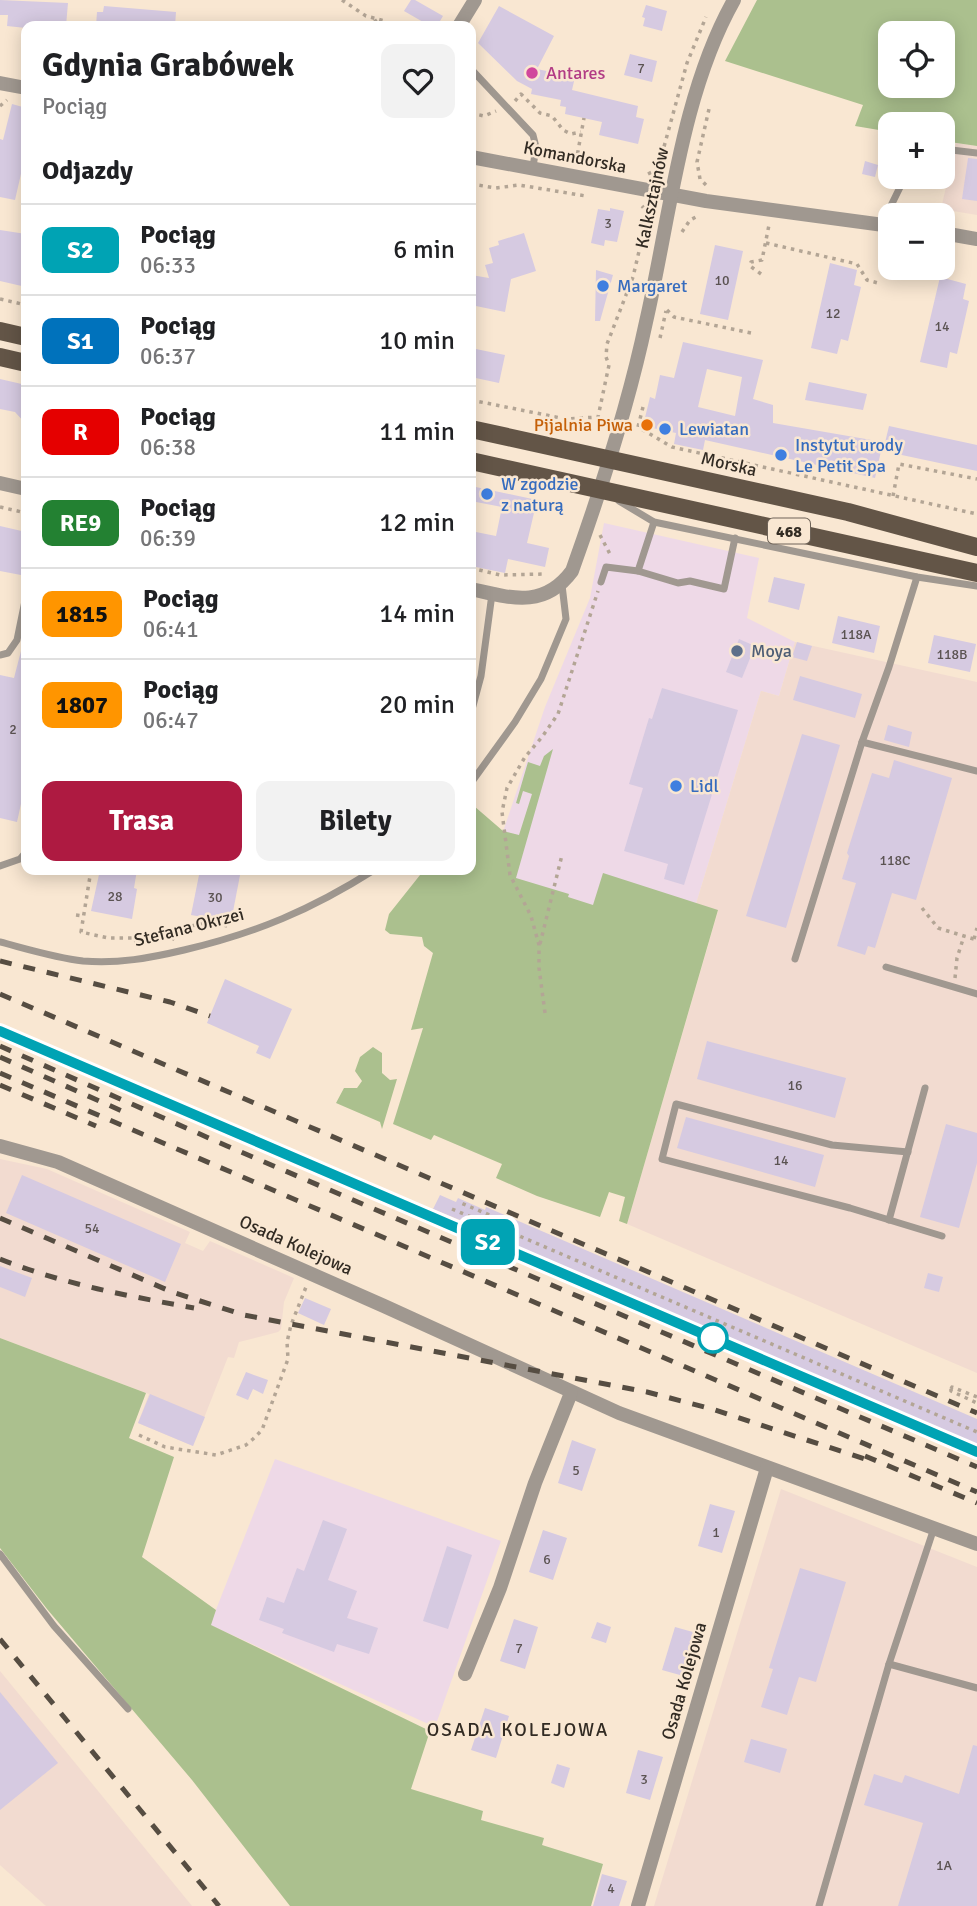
<!DOCTYPE html>
<html lang="pl">
<meta charset="utf-8">
<style>
:root{--surface:#fff;--page:#f2f2f2;--text:#202124;--muted:#757577;--line:#e0e0e0;--accent:#ae1a41}
body{margin:0;font-family:Signika,sans-serif;background:var(--page);color:var(--text);height:100vh;display:flex;flex-direction:column;font-size:26px;white-space:nowrap}
*{box-sizing:border-box;margin:0}
p{font-size:23px;color:var(--muted)}
.icon{flex:none;width:38px;height:38px;fill:none;stroke:currentColor;stroke-width:2;stroke-linecap:round;stroke-linejoin:round}
.map{position:relative;flex:1;overflow:hidden}
.sheet{position:absolute;left:21px;top:21px;width:455px;height:854px;display:flex;flex-direction:column;background:var(--surface);border-radius:14px;box-shadow:0 4px 18px #0003}
.sheet>*{flex:none}
.badge{padding:0 14px;border-radius:10px;font-size:24px;line-height:46px}
.fabs{position:absolute;left:878px;top:21px;display:grid;gap:14px}
.fabs a{display:grid;place-items:center;width:77px;height:77px;border-radius:14px;background:var(--surface);box-shadow:0 4px 18px #0003;font-size:35px}
.map>.badge{position:absolute;translate:-50% -50%;box-shadow:0 0 0 4px #fff}
h2{padding:0 21px;font-size:26px;line-height:63px}
.round{display:grid;place-items:center;flex:none;width:74px;height:74px;border-radius:14px;background:var(--page)}
.summary{display:flex;align-items:center;justify-content:space-between;height:119px;padding:0 21px}
h1{font-size:33px;font-weight:800;line-height:52px}
.cta{display:flex;gap:14px;margin-top:auto;padding:14px 21px}
.cta a{flex:1;height:80px;border-radius:14px;background:var(--accent);color:#fff;font-size:28px;font-weight:800;line-height:80px;text-align:center}
.cta a+a{background:var(--page);color:var(--text)}
ul{padding:0;list-style:none}
li{display:flex;align-items:center;gap:21px;height:91px;padding:0 21px;border-top:2px solid var(--line)}
li div{flex:1}
li b{display:block;font-size:26px}
li em{font-style:normal}
li .badge{min-width:77px;font-weight:700;text-align:center}
.map>svg:first-child{display:block}
.commercial{fill:#eed9e7}
.industrial{fill:#f2dbd0}
.green{fill:#abc08e;fill-rule:evenodd}
.building{fill:#d6cae1;fill-rule:evenodd}
.lines{fill:none;stroke-linecap:round;stroke-linejoin:round}
.path{stroke:#b3a595;stroke-width:3.5;stroke-dasharray:3.5 5;stroke-linecap:butt}
.lane{stroke:#a09890;stroke-width:7}
.street{stroke:#a09890;stroke-width:14}
.primary{stroke:#635547;stroke-width:18}
.rail{stroke:#564d42;stroke-width:5;stroke-dasharray:12 12;stroke-linecap:butt}
.line-casing{stroke:#fff;stroke-width:16}
.line{stroke:#00a3b4;stroke-width:10}
.hotel-dot{fill:#d1479c;stroke:#f9e7d2;stroke-width:2.5}
.shop-dot{fill:#3f7fe0;stroke:#f9e7d2;stroke-width:2.5}
.food-dot{fill:#e8710a;stroke:#f9e7d2;stroke-width:2.5}
.service-dot{fill:#5c6f8a;stroke:#f9e7d2;stroke-width:2.5}
.stop-dot{fill:#fff;stroke:#00a3b4;stroke-width:3.5}
.labels{text-anchor:middle;stroke-width:5;stroke-linejoin:round;paint-order:stroke}
.number-label{font-size:14px;fill:#5b5352}
.shield{fill:#f9e7d2;stroke:#6e6358;stroke-width:2}
.shield-label{font-size:16px;font-weight:bold;fill:#322b23}
.hotel-label{font-size:18px;fill:#b23c85;stroke:#f9e7d2;text-anchor:start}
.street-label{font-size:18px;fill:#322b23;stroke:#f9e7d2}
.shop-label{font-size:18px;fill:#366cbe;stroke:#f9e7d2;text-anchor:start}
.food-label{font-size:18px;fill:#c56008;stroke:#f9e7d2;text-anchor:end}
.service-label{font-size:18px;fill:#4e5e75;stroke:#f9e7d2;text-anchor:start}
.neighbourhood-label{font-size:19px;letter-spacing:2px;fill:#322b23;stroke:#f9e7d2}
</style>
<div class="map">
<svg width="977" height="1906" viewBox="0 0 977 1906">
<rect width="100%" height="100%" fill="#f9e7d2"/>
<g class="commercial">
<path d="M604 523 759 558 747 618 795 642 779 696 761 691 696 904 465 945 545 707 590 598Z"/>
<path d="M275 1459 501 1541 435 1727 210 1625Z"/>
</g>
<g class="industrial">
<path d="M956 143 977 146V215L941 209Z"/>
<path d="M795 642 977 682V1373L627 1224 718 911 696 904 761 691 779 696Z"/>
<path d="M0 1159 47 1169 190 1232 185 1243 203 1251 210 1241 294 1278 284 1302 281 1329 278 1332 239 1342 234 1358 228 1357 193 1446 138 1423 149 1394 0 1338Z"/>
<path d="M781 1489 977 1567V1906H654Z"/>
<path d="M0 1671 192 1906H46L0 1865Z"/>
</g>
<g class="green">
<path d="M757 0H977V146L943 141V124H891V132L855 126 863 105 725 61ZM891 33H943V86H891Z"/>
<path d="M553 749 516 878 569 894 568 897 593 905 603 873 718 910 627 1224 619 1221 625 1197 609 1192 600 1217 537 1196 496 1178 502 1164 434 1135 431 1140 393 1124 423 1028 411 1030 433 953 424 946 422 937 390 934 385 930 389 914 424 870H471V810L474 806 503 831 519 835 532 794 523 791 519 804 516 803 528 762 540 766 544 756Z"/>
<path d="M373 1047 382 1053V1073L390 1080 397 1079 382 1129 380 1122 336 1103 344 1088H357L362 1081 355 1071 360 1057Z"/>
<path d="M0 1338 146 1393 129 1438 174 1457 142 1557 216 1610 211 1625 430 1731 411 1789 483 1811 481 1820 544 1838 542 1845 603 1864 591 1906H290L192 1780 47 1609 0 1548Z"/>
</g>
<g class="building">
<path d="M0 0 68 3 66 26 26 28 7 26 8 15H0Z"/>
<path d="M411 0H415L443 16 437 26H430L404 11Z"/>
<path d="M646 5 667 11 662 31 643 26 645 18 642 17Z"/>
<path d="M104 6 176 12 175 26H96L97 12H103Z"/>
<path d="M499 6 554 36 537 69 575 77 572 90 638 106 636 117 644 119 638 144 599 135 602 122 565 114 566 107 560 106 561 100 531 94 532 89 517 81 478 43Z"/>
<path d="M630 54 657 61 652 82 624 75Z"/>
<path d="M12 104 26 108V152L15 200 0 197V139L3 140Z"/>
<path d="M968 158 977 159V201L962 199Z"/>
<path d="M865 161 878 165 875 177 862 174Z"/>
<path d="M610 208 624 211 617 242 605 240 604 246 591 243 598 209 610 211Z"/>
<path d="M0 230 26 234V287L0 281Z"/>
<path d="M524 233 536 271 511 279 505 312 471 305V275L489 278 485 265 493 263 489 248 499 245 498 241Z"/>
<path d="M715 245 743 251 728 320 700 314Z"/>
<path d="M830 263 857 270 854 285 861 287 848 341 841 339 837 354 811 348Z"/>
<path d="M596 270 613 275 600 321H595Z"/>
<path d="M940 277 966 284 963 299 969 301 957 354 950 352 947 368 920 362Z"/>
<path d="M683 342 763 360 753 399 773 405V423L883 442 875 478 705 440 703 450 674 444 676 433 643 426 650 397 655 399 660 375 674 378ZM707 369 742 377 735 416 698 407Z"/>
<path d="M471 348 505 355 499 383 471 377Z"/>
<path d="M0 379 26 385V424L15 412 0 409Z"/>
<path d="M809 382 867 394 863 410 805 400Z"/>
<path d="M889 426 977 445V471L883 451Z"/>
<path d="M471 486 537 500 527 543 549 548 545 567 508 559 505 573 471 566V531L496 536 502 507 471 501Z"/>
<path d="M0 526 26 532V552L21 575 0 571Z"/>
<path d="M774 577 805 584 799 610 768 602Z"/>
<path d="M838 616 880 626 874 653 832 643Z"/>
<path d="M934 635 976 644 970 672 928 663Z"/>
<path d="M739 639 755 646 742 678 726 672Z"/>
<path d="M797 642 812 646 807 661 792 657Z"/>
<path d="M21 651 26 652V781L17 822 0 818V675L14 678Z"/>
<path d="M800 676 862 694 855 718 793 700Z"/>
<path d="M662 688 738 710 684 885 664 879 668 864 624 851 643 788 629 784 649 718 652 719Z"/>
<path d="M888 725 912 732 909 747 884 740Z"/>
<path d="M802 734 840 745 786 928 746 916Z"/>
<path d="M894 760 952 778 916 900 892 893 875 948 868 946 865 955 837 946 856 883 842 879 849 856 847 853 872 773 889 778Z"/>
<path d="M100 870H137L134 888 137 889 132 919 91 911Z"/>
<path d="M200 870H241L231 922 191 915Z"/>
<path d="M225 979 292 1009 270 1059 256 1053 259 1046 207 1023Z"/>
<path d="M707 1041 846 1078 835 1118 697 1079Z"/>
<path d="M686 1117 824 1155 815 1187 677 1148Z"/>
<path d="M946 1124 977 1133V1163L959 1228 920 1217Z"/>
<path d="M22 1175 181 1244 165 1282 6 1213Z"/>
<path d="M440 1195 456 1202 458 1198 485 1210 486 1207 977 1419V1447L476 1231 477 1227 433 1209Z"/>
<path d="M0 1266 32 1278 25 1297 0 1287Z"/>
<path d="M928 1273 943 1277 939 1292 924 1288Z"/>
<path d="M305 1298 331 1309 324 1325 298 1313Z"/>
<path d="M246 1372 268 1380 263 1394 253 1389 248 1400 236 1395Z"/>
<path d="M150 1394 205 1417 193 1446 138 1423Z"/>
<path d="M572 1440 596 1449 582 1491 558 1483Z"/>
<path d="M710 1504 735 1511 722 1553 698 1546Z"/>
<path d="M323 1520 347 1529 328 1580 357 1591 347 1618 378 1628 369 1654 337 1644 334 1652 282 1633 284 1629 259 1620 267 1597 284 1603 297 1568 304 1571Z"/>
<path d="M543 1530 567 1538 553 1580 529 1572Z"/>
<path d="M447 1546 472 1555 448 1629 423 1621Z"/>
<path d="M800 1568 846 1582 816 1682 799 1677 787 1715 761 1707 773 1669 769 1668Z"/>
<path d="M514 1619 538 1627 525 1669 500 1661Z"/>
<path d="M597 1622 611 1627 606 1643 591 1638Z"/>
<path d="M675 1627 700 1634 687 1677 662 1670Z"/>
<path d="M0 1692 58 1763 0 1810Z"/>
<path d="M485 1708 509 1716 496 1758 471 1750Z"/>
<path d="M751 1739 787 1749 780 1773 744 1762Z"/>
<path d="M973 1745 977 1746V1906H898L923 1823 864 1805 874 1774 902 1783 905 1775 959 1794Z"/>
<path d="M638 1750 663 1757 650 1800 626 1793Z"/>
<path d="M557 1764 570 1768 564 1788 551 1783Z"/>
<path d="M602 1874 627 1881 619 1906H593Z"/>
</g>
<g class="lines">
<g class="path">
<path d="M342 0 366 16 385 21"/>
<path d="M367 26 377 20"/>
<path d="M515 101 521 94 540 113 552 116 563 130 571 134 581 132"/>
<path d="M0 106 7 100"/>
<path d="M471 113 484 116 496 111"/>
<path d="M576 162 584 118"/>
<path d="M648 174 656 170 659 165 687 63 706 17"/>
<path d="M471 184 496 188 519 185 586 196"/>
<path d="M706 185 700 179 697 162 709 109"/>
<path d="M682 232 690 220 698 216"/>
<path d="M766 243 857 264 867 280 878 283"/>
<path d="M761 274 750 266 751 262 762 260 769 225"/>
<path d="M0 299 26 305"/>
<path d="M667 310 674 317 751 333"/>
<path d="M660 338 666 311"/>
<path d="M471 400 566 419 598 417 609 365 606 357 607 344 633 277 648 213 642 206"/>
<path d="M643 407 638 427 672 447 977 514"/>
<path d="M893 496 899 464 977 479"/>
<path d="M0 507 26 513"/>
<path d="M600 535 611 556"/>
<path d="M471 568 500 575 546 574"/>
<path d="M91 870 81 932 108 938H133L140 947"/>
<path d="M922 908 938 928 977 940"/>
<path d="M76 915 84 916"/>
<path d="M974 939 977 928"/>
<path d="M172 940 181 928 210 922 227 926"/>
<path d="M540 944 562 855"/>
<path d="M955 978 957 958 964 936"/>
<path d="M545 1013 539 968V945L531 916 510 875 502 812 507 788 525 757 542 737 558 714 598 591"/>
<path d="M452 1209 488 1224 492 1216 461 1203"/>
<path d="M489 1223 977 1432"/>
<path d="M951 1389V1391L977 1403"/>
<path d="M951 1389 952 1387 977 1397"/>
<path d="M139 1435 165 1447 216 1455 246 1445 253 1439 262 1430 288 1359 287 1342 291 1325 306 1287"/>
</g>
<g class="lane">
<path d="M471 69 533 135 536 147 533 167"/>
<path d="M943 149 977 153"/>
<path d="M882 224 905 177"/>
<path d="M619 501 654 522 917 577 977 586"/>
<path d="M638 571 654 522"/>
<path d="M917 577 889 667 862 742 977 771"/>
<path d="M601 582 606 567 638 571 678 583 690 581 724 589 735 538"/>
<path d="M0 655 8 653 17 640 26 596"/>
<path d="M471 713 481 676 492 594"/>
<path d="M471 783 515 722 541 679 566 619 562 585"/>
<path d="M0 866 20 859 26 852"/>
<path d="M0 942C27 949 56 958 83 961 118 964 150 958 184 950 256 933 311 910 374 870"/>
<path d="M795 959 862 742"/>
<path d="M886 967 977 994"/>
<path d="M908 1152 832 1145 676 1104 662 1159 850 1208 942 1236"/>
<path d="M889 1220 925 1088"/>
<path d="M0 1554 54 1626 128 1709"/>
<path d="M889 1664 977 1688"/>
<path d="M819 1906 889 1664 934 1528"/>
</g>
<g class="street">
<path d="M459 26 475 0"/>
<path d="M0 83 26 88"/>
<path d="M471 157 706 201 891 226"/>
<path d="M943 233 977 239"/>
<path d="M0 483 26 489"/>
<path d="M471 589C511 598 544 609 572 571 601 490 628 407 646 322 670 218 681 94 734 0"/>
<path d="M0 1146 58 1162 384 1306 619 1413 977 1544"/>
<path d="M465 1674 500 1588 535 1483 571 1393"/>
<path d="M638 1906 767 1468"/>
</g>
<g class="primary">
<path d="M0 331 26 337"/>
<path d="M0 357 26 363"/>
<path d="M471 429 848 512 977 547"/>
<path d="M471 461 977 573"/>
</g>
<g class="rail">
<path d="M0 961 170 1002 210 1016"/>
<path d="M0 994 977 1413"/>
<path d="M0 1031 977 1452"/>
<path d="M0 1046 227 1146 977 1467"/>
<path d="M0 1057 122 1111"/>
<path d="M0 1073 977 1492"/>
<path d="M0 1085 96 1126"/>
<path d="M0 1218 172 1292 244 1315 647 1392 712 1409 874 1462"/>
<path d="M0 1259C63 1284 128 1296 194 1308"/>
<path d="M865 1456 977 1503"/>
<path d="M0 1639 219 1906"/>
</g>
</g>
<g class="lines">
<g class="line-casing">
<path id="line" d="M0 1031 977 1452"/>
</g>
<use href="#line" class="line"/>
</g>
<circle class="hotel-dot" cx="532" cy="73" r="7"/>
<g class="shop-dot">
<circle cx="603" cy="286" r="7"/>
<circle cx="665" cy="429" r="7"/>
<circle cx="781" cy="455" r="7"/>
<circle cx="487" cy="494" r="7"/>
<circle cx="676" cy="786" r="7"/>
</g>
<circle class="food-dot" cx="647" cy="425" r="7"/>
<circle class="service-dot" cx="737" cy="651" r="7"/>
<circle class="stop-dot" cx="713" cy="1338" r="14"/>
<g class="labels">
<g class="number-label">
<text x="641" y="73">7</text>
<text x="608" y="228">3</text>
<text x="722" y="285">10</text>
<text x="833" y="318">12</text>
<text x="942" y="331">14</text>
<text x="856" y="639">118A</text>
<text x="952" y="659">118B</text>
<text x="13" y="734">2</text>
<text x="895" y="865">118C</text>
<text x="115" y="901">28</text>
<text x="215" y="902">30</text>
<text x="795" y="1090">16</text>
<text x="781" y="1165">14</text>
<text x="92" y="1233">54</text>
<text x="576" y="1475">5</text>
<text x="716" y="1537">1</text>
<text x="547" y="1564">6</text>
<text x="519" y="1653">7</text>
<text x="644" y="1784">3</text>
<text x="944" y="1870">1A</text>
<text x="611" y="1893">4</text>
</g>
<rect class="shield" x="768" y="518.5" width="42" height="25" rx="5"/>
<g class="shield-label">
<text x="789" y="537">468</text>
</g>
<g class="hotel-label">
<text x="546" y="79">Antares</text>
</g>
<g class="street-label">
<text transform="translate(575 157) rotate(11)" y="6">Komandorska</text>
<text transform="translate(652 198) rotate(-78)" y="6">Kalksztajnów</text>
<text transform="translate(729 464) rotate(13)" y="6">Morska</text>
<text transform="translate(189 927) rotate(-14)" y="6">Stefana Okrzei</text>
<text transform="translate(296 1245) rotate(24)" y="6">Osada Kolejowa</text>
<text transform="translate(684 1681) rotate(-74)" y="6">Osada Kolejowa</text>
</g>
<g class="shop-label">
<text x="617" y="292">Margaret</text>
<text x="679" y="435">Lewiatan</text>
<text x="795" y="451">Instytut urody<tspan x="795" dy="21">Le Petit Spa</tspan></text>
<text x="501" y="490">W zgodzie<tspan x="501" dy="21">z naturą</tspan></text>
<text x="690" y="792">Lidl</text>
</g>
<g class="food-label">
<text x="633" y="431">Pijalnia Piwa</text>
</g>
<g class="service-label">
<text x="751" y="657">Moya</text>
</g>
<g class="neighbourhood-label">
<text x="518" y="1736">OSADA KOLEJOWA</text>
</g>
</g>
</svg>
<div class="fabs">
<a><svg class="icon" aria-label="locate" viewBox="0 0 24 24"><circle cx="12" cy="12" r="6"/><path d="M12 2v4M12 18v4M2 12h4M18 12h4"/></svg></a>
<a>+</a>
<a>−</a>
</div>
<b class="badge" style="left:488px;top:1242px;background:#00a3b4;color:#fff">S2</b>
<section class="sheet">
<div class="summary"><div><h1>Gdynia Grabówek</h1><p>Pociąg</p></div><a class="round"><svg class="icon" aria-label="heart" viewBox="0 0 24 24"><path d="M12 20l-8-8c-3-5 5-10 8-4 3-6 11-1 8 4z"/></svg></a></div>
<h2>Odjazdy</h2>
<ul>
<li><span class="badge" style="background:#00a3b4;color:#fff">S2</span><div><b>Pociąg</b><p>06:33</p></div><em>6 min</em></li>
<li><span class="badge" style="background:#0072bc;color:#fff">S1</span><div><b>Pociąg</b><p>06:37</p></div><em>10 min</em></li>
<li><span class="badge" style="background:#e50000;color:#fff">R</span><div><b>Pociąg</b><p>06:38</p></div><em>11 min</em></li>
<li><span class="badge" style="background:#238132;color:#fff">RE9</span><div><b>Pociąg</b><p>06:39</p></div><em>12 min</em></li>
<li><span class="badge" style="background:#ff9500;color:#111">1815</span><div><b>Pociąg</b><p>06:41</p></div><em>14 min</em></li>
<li><span class="badge" style="background:#ff9500;color:#111">1807</span><div><b>Pociąg</b><p>06:47</p></div><em>20 min</em></li>
</ul>
<div class="cta"><a>Trasa</a><a>Bilety</a></div>
</section>
</div>
